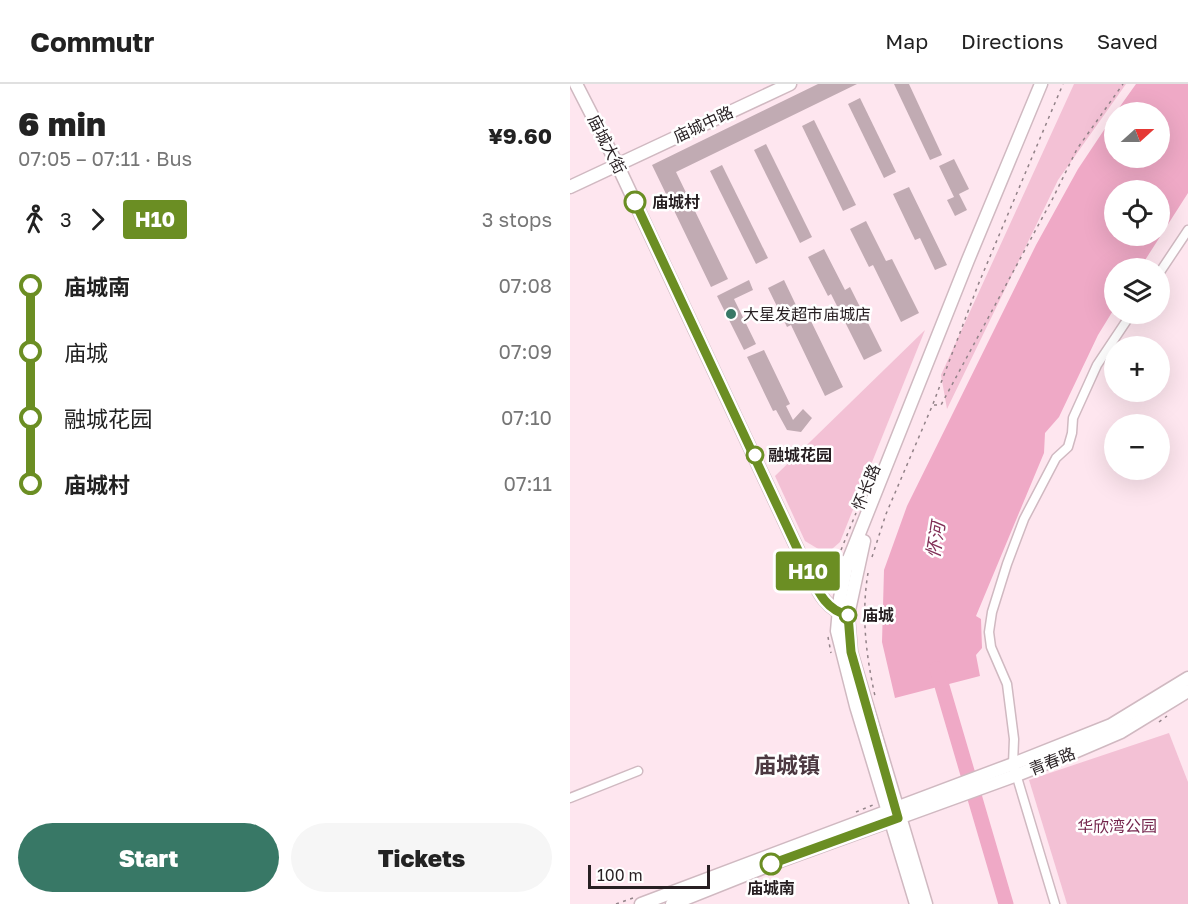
<!DOCTYPE html>
<meta charset="utf-8">
<style>
:root{--surface:#fff;--page:#f6f6f6;--text:#222;--muted:#767676;--line:#e0e0e0;--accent:#387866}
body{margin:0;font-family:"Golos Text","Noto Sans SC",sans-serif;background:var(--page);color:var(--text);height:100vh;display:flex;flex-direction:column;font-size:22px;white-space:nowrap}
*{box-sizing:border-box;margin:0}
p{font-size:20px;color:var(--muted)}
.icon{flex:none;width:33px;height:33px;fill:none;stroke:currentColor;stroke-width:2;stroke-linecap:round;stroke-linejoin:round}
.map{position:relative;flex:1;overflow:hidden}
.sheet{display:flex;flex-direction:column;background:var(--surface);width:570px}
.sheet>*{flex:none}
.badge{padding:0 12px;border-radius:4px;font-size:21px;line-height:39px}
.needle{width:39px;rotate:69deg}
.buttons{position:absolute;left:534px;top:18px;display:grid;gap:12px}
.buttons a{display:grid;place-items:center;width:66px;height:66px;border-radius:50%;background:var(--surface);box-shadow:0 6px 24px #0002;font-size:30px}
.scale{position:absolute;left:18px;bottom:15px;width:122px;box-sizing:border-box;padding-left:6px;border:3px solid #271f22;border-top:0;font-size:16px;line-height:21px;white-space:nowrap;color:#271f22;-webkit-text-stroke:4px #fff;paint-order:stroke}
.map>.badge{position:absolute;translate:-50% -50%;box-shadow:0 0 0 3px #fff}
.legs{display:flex;align-items:center;gap:9px;height:66px;padding:0 18px;font-size:20px}
.legs p{margin-inline-start:auto}
.overview{display:flex;align-items:center;justify-content:space-between;height:102px;padding:0 18px}
h1{font-size:33px;font-weight:800;line-height:45px}
.action{display:flex;gap:12px;margin-top:auto;padding:12px 18px}
.action a{flex:1;height:69px;border-radius:36px;background:var(--accent);color:#fff;font-size:24px;font-weight:800;line-height:69px;text-align:center}
.action a+a{background:var(--page);color:var(--text)}
ul{padding:0 18px;list-style:none}
li{display:flex;align-items:center;gap:21px;height:66px;font-size:22px}
li i{display:grid;place-items:center;width:9px;height:100%;margin:0 8px;background:currentColor}
li i::after{content:'';width:15px;height:15px;margin:-8px;border:4px solid;border-radius:50%;background:var(--surface)}
li p{margin-inline-start:auto}
li:first-child i{background:linear-gradient(#0000 50%,currentColor 0)}
li:last-child i{background:linear-gradient(currentColor 50%,#0000 0)}
header{display:flex;align-items:center;gap:36px;box-sizing:border-box;height:84px;padding:0 30px;background:var(--surface);border-bottom:2px solid var(--line)}
header strong{font-size:28px}
nav{display:flex;gap:33px;margin-inline-start:auto;font-size:21px}
main{display:flex;flex:1;min-height:0}
.map>svg:first-child{display:block}
.green{fill:#f3c1d5}
.water{fill:#efa9c6;fill-rule:evenodd}
.lines{fill:none;stroke-linecap:round;stroke-linejoin:round}
.river{stroke:#efa9c6;stroke-width:15}
.building{fill:#c1abb3}
.street-casing{stroke:#d0b9c1;stroke-width:11}
.secondary-casing{stroke:#d0b9c1;stroke-width:15}
.primary-casing{stroke:#d0b9c1;stroke-width:15}
.path{stroke:#928288;stroke-width:1.5;stroke-dasharray:3 4.5;stroke-linecap:butt}
.street{stroke:#fff;stroke-width:8}
.secondary{stroke:#fff;stroke-width:12}
.primary{stroke:#fff;stroke-width:12}
.line-1-casing{stroke:#fff;stroke-width:14}
.line-1{stroke:#6b8e23;stroke-width:9}
.stop-1-dot{fill:#fff;stroke:#6b8e23;stroke-width:3}
.poi-dot{fill:#387866;stroke:#fff;stroke-width:2}
.labels{text-anchor:middle;stroke-width:5;stroke-linejoin:round;paint-order:stroke}
.street-label{font-size:16px;fill:#271f22;stroke:#fff}
.stop-label{font-size:16px;font-weight:bold;fill:#271f22;stroke:#fff;text-anchor:start}
.poi-label{font-size:16px;fill:#271f22;stroke:#fff;text-anchor:start}
.park-label{font-size:16px;fill:#74254c;stroke:#fff}
.water-label{font-size:18px;font-style:italic;fill:#823158;stroke:#fff}
.district-label{font-size:22px;font-weight:bold;fill:#4c3941;stroke:#fff}
</style>
<header>
<strong>Commutr</strong>
<nav><a>Map</a><a>Directions</a><a>Saved</a></nav>
</header>
<main>
<section class="sheet">
<div class="overview"><div><h1>6 min</h1><p>07:05 – 07:11 · Bus</p></div><b>¥9.60</b></div>
<div class="legs"><svg class="icon" aria-label="walk" viewBox="0 0 24 24"><circle cx="13" cy="4" r="2"/><path d="M13 8l-2 6 4 7M11 14l-3 7M7 12l3-4h3l4 4"/></svg>3<svg class="icon" aria-label="forward" viewBox="0 0 24 24"><path d="M9 5l7 7-7 7"/></svg><b class="badge" style="background:#6b8e23;color:#fff">H10</b><p>3 stops</p></div>
<ul>
<li><i style="color:#6b8e23"></i><b>庙城南</b><p>07:08</p></li>
<li><i style="color:#6b8e23"></i><span>庙城</span><p>07:09</p></li>
<li><i style="color:#6b8e23"></i><span>融城花园</span><p>07:10</p></li>
<li><i style="color:#6b8e23"></i><b>庙城村</b><p>07:11</p></li>
</ul>
<div class="action"><a>Start</a><a>Tickets</a></div>
</section>
<div class="map">
<svg width="618" height="820" viewBox="0 0 618 820">
<rect width="100%" height="100%" fill="#fee6ef"/>
<g class="green">
<path d="M504 0H556L488 96 377 325 371 291Z"/>
<path d="M355 246 270 458 262 465 250 466 235 457 205 392Z"/>
<path d="M599 649 618 698V820H497L459 696Z"/>
</g>
<path class="water" d="M566 0H618V109L570 184H544V225L528 251 489 333 475 349 474 369 406 532 411 535 412 564 406 571 410 592 325 614 312 558 314 486 337 422 466 161 508 85 544 31V74H590V28H546ZM544 106H590V152H544Z"/>
<g class="lines">
<path class="river" d="M367 585 436 820"/>
</g>
<g class="building">
<path d="M248 0H287L106 88 158 195 141 203 82 81Z"/>
<path d="M324 0H339L372 71 360 76Z"/>
<path d="M290 14 326 88 314 94 278 20Z"/>
<path d="M244 36 286 121 273 127 232 42Z"/>
<path d="M196 60 242 153 230 159 184 66Z"/>
<path d="M384 75 399 105 389 110 397 126 385 132 377 116 384 113 369 82Z"/>
<path d="M152 81 198 174 186 180 140 87Z"/>
<path d="M339 103 377 181 365 186 350 154 345 156 323 110Z"/>
<path d="M296 137 316 177 322 175 349 229 331 238 303 181 299 183 280 145Z"/>
<path d="M254 165 275 206 280 203 312 267 294 276 261 210 258 212 238 173Z"/>
<path d="M179 196 183 206 164 215 186 260 174 266 147 212Z"/>
<path d="M214 196 234 238 240 235 273 303 255 312 221 241 217 243 198 204Z"/>
<path d="M194 266 220 320 216 322 223 336 233 325 242 334 231 348 217 346 206 326 203 327 177 273Z"/>
</g>
<g class="lines">
<g class="street-casing">
<g id="street">
<path d="M590 188 618 146"/>
<path d="M0 714 68 687"/>
<path d="M485 820 443 680 444 655 437 600 421 563 419 548 422 528 437 480 454 435 486 374 498 363 502 349 503 334 527 281 561 230"/>
</g>
</g>
<g class="secondary-casing">
<g id="secondary">
<path d="M6 0 47 80 234 479C246 501 252 524 277 531"/>
<path d="M0 103 220 0"/>
<path d="M234 479 287 478"/>
<path d="M71 820 443 680 541 641 618 594"/>
<path d="M102 820 210 777 447 691 502 669 551 648 618 607"/>
</g>
</g>
<g class="primary-casing">
<g id="primary">
<path d="M294 457 278 531 281 568 356 820"/>
<path d="M346 820 286 622 267 547 270 514 277 480 398 176 471 0"/>
</g>
</g>
<g class="path">
<path d="M364 321H371L483 114 507 65 553 0"/>
<path d="M271 466 286 429"/>
<path d="M302 473 316 430 363 320 408 201 493 0"/>
<path d="M298 489C291 531 296 571 305 612"/>
<path d="M258 553 261 569"/>
<path d="M589 638 597 632"/>
<path d="M286 728 303 721"/>
<path d="M46 820 63 814"/>
</g>
<use href="#street" class="street"/>
<use href="#secondary" class="secondary"/>
<use href="#primary" class="primary"/>
</g>
<g class="lines">
<g class="line-1-casing">
<path id="line-1" d="M65 118 234 479C246 501 252 525 278 531L281 568 328 734 201 780"/>
</g>
<use href="#line-1" class="line-1"/>
</g>
<g class="stop-1-dot">
<circle cx="65" cy="118" r="10"/>
<circle cx="185" cy="371" r="8"/>
<circle cx="278" cy="531" r="8"/>
<circle cx="201" cy="780" r="10"/>
</g>
<circle class="poi-dot" cx="161" cy="230" r="6"/>
<g class="labels">
<g class="street-label">
<text transform="translate(133 40) rotate(-25)" y="6">庙城中路</text>
<text transform="translate(37 60) rotate(63)" y="6">庙城大街</text>
<text transform="translate(296 403) rotate(-68)" y="6">怀长路</text>
<text transform="translate(482 677) rotate(-22)" y="6">青春路</text>
</g>
<g class="stop-label">
<text x="82" y="124">庙城村</text>
<text x="198" y="377">融城花园</text>
<text x="292" y="537">庙城</text>
<text x="201" y="810" text-anchor="middle">庙城南</text>
</g>
<g class="poi-label">
<text x="173" y="236">大星发超市庙城店</text>
</g>
<g class="park-label">
<text x="547" y="748">华欣湾公园</text>
</g>
<g class="water-label">
<text transform="translate(366 456) rotate(-81)" y="6">怀河</text>
</g>
<g class="district-label">
<text x="217" y="689">庙城镇</text>
</g>
</g>
</svg>
<div class="buttons">
<a><svg class="needle" viewBox="-14 -14 28 28"><path d="M0-13l5 13h-10z" fill="#e53935"/><path d="M0 13l5-13h-10z" fill="#767676"/></svg></a>
<a><svg class="icon" aria-label="locate" viewBox="0 0 24 24"><circle cx="12" cy="12" r="6"/><path d="M12 2v4M12 18v4M2 12h4M18 12h4"/></svg></a>
<a><svg class="icon" aria-label="layers" viewBox="0 0 24 24"><path d="M12 4l9 5-9 5-9-5zM3 14l9 5 9-5"/></svg></a>
<a>+</a>
<a>−</a>
</div>
<div class="scale">100 m</div>
<b class="badge" style="left:238px;top:487px;background:#6b8e23;color:#fff">H10</b>
</div>
</main>
